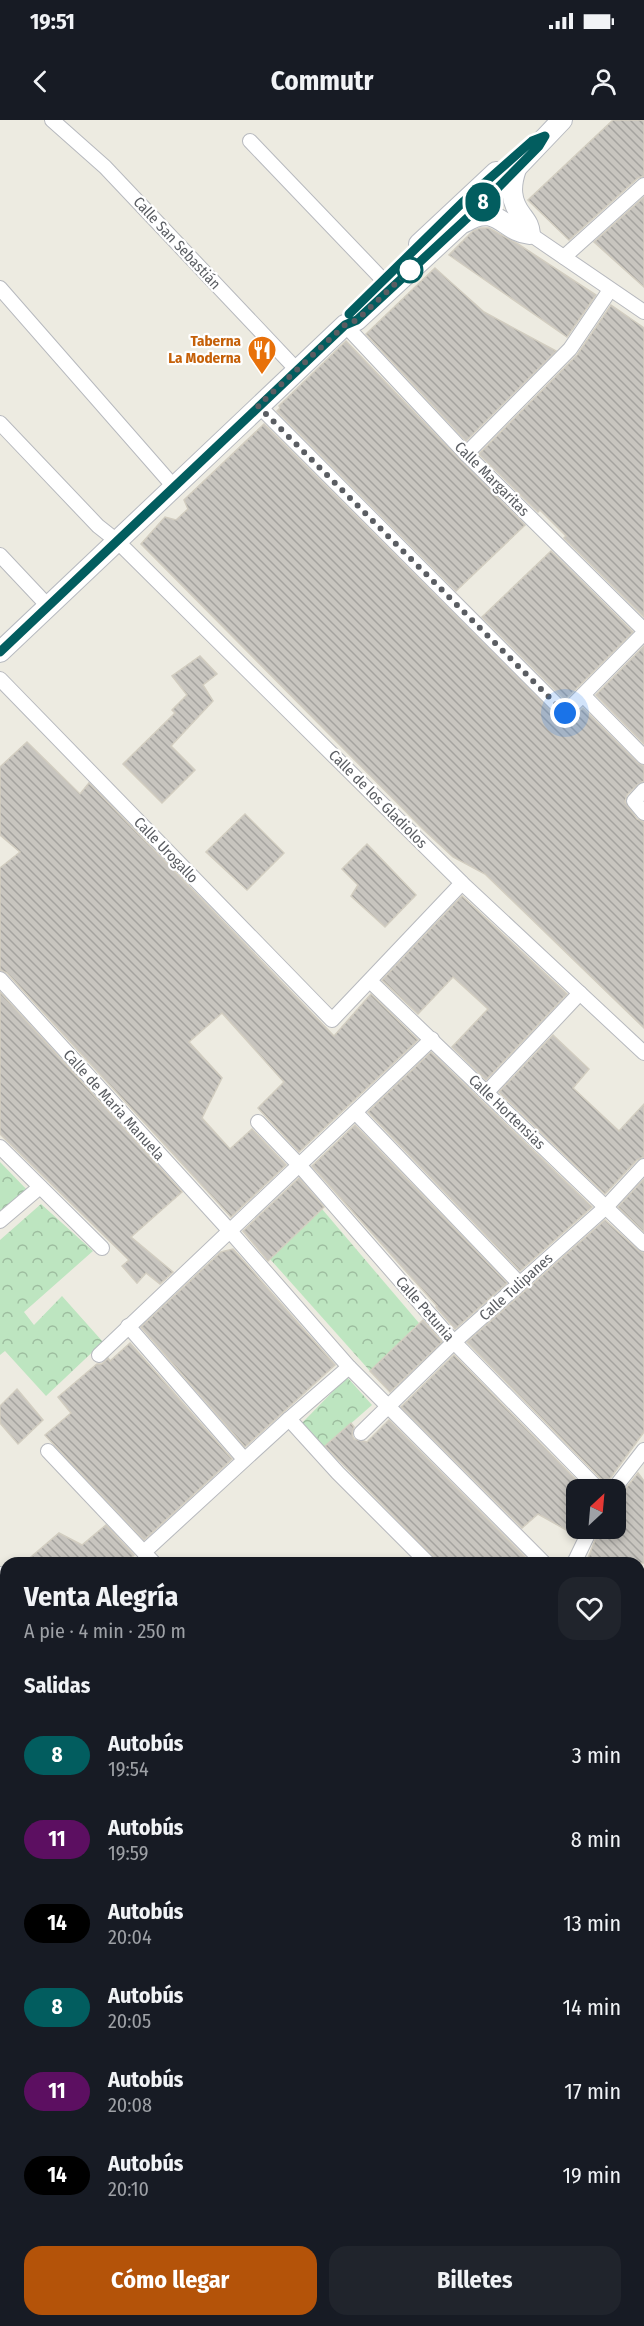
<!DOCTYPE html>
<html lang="es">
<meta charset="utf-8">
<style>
:root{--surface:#171b24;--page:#20242c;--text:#f1f3f6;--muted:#9ea1a6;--accent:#b45309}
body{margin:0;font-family:"Fira Sans Condensed",sans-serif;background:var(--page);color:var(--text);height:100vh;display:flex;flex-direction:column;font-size:22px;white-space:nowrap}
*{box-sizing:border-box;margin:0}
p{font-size:20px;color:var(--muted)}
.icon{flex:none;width:33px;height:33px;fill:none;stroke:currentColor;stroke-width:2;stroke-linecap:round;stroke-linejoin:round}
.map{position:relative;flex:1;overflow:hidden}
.side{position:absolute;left:0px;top:1437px;width:645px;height:770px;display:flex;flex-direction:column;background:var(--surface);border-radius:18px 18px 0 0;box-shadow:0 3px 9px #0003}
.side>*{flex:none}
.badge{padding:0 12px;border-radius:20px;font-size:21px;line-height:39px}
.needle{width:39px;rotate:26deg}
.tools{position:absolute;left:566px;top:1359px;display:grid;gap:12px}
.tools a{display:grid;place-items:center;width:60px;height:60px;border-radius:12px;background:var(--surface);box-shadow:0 3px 9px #0003;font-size:30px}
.you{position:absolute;width:30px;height:30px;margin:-15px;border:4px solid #fff;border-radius:50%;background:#1a73e8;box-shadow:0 0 0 9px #1a73e833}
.map>.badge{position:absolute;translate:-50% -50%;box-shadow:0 0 0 3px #fff}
h2{padding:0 24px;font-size:22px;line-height:54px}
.round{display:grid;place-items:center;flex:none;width:63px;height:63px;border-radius:18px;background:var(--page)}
.headline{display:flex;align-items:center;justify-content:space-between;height:102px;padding:0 24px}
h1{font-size:28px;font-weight:700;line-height:45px}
.action{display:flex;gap:12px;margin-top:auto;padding:12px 24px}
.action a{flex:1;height:69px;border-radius:18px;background:var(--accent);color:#fff;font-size:24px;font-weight:700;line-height:69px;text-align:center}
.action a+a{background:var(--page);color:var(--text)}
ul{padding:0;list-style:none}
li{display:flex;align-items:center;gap:18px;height:84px;padding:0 24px}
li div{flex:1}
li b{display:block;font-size:22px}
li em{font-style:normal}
li .badge{min-width:66px;font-weight:700;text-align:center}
.status{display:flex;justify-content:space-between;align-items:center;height:42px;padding:0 30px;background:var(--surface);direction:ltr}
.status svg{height:16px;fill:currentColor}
header{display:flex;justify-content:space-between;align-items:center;height:78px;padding:0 24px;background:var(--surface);font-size:27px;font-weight:700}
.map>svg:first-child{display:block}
.park{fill:url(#park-crowns)}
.building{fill:url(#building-back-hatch);stroke:#d2cdc0;stroke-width:1.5}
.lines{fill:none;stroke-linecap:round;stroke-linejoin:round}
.street-casing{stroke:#b7b9be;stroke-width:16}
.secondary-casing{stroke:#b7bac0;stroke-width:22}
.street{stroke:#fff;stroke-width:14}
.secondary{stroke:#fff;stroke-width:20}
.line-casing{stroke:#fff;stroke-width:14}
.line{stroke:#025d5f;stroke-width:9}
.walk{stroke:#5a5d62;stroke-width:6;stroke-dasharray:0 10.8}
.stop-dot{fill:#fff;stroke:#025d5f;stroke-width:3}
.labels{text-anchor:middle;stroke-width:4.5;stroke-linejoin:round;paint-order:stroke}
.street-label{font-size:15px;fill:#5a5d62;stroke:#fff}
.food-label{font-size:15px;font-weight:bold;fill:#c56008;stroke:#fff;text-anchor:end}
</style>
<div class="status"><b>19:51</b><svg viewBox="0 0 49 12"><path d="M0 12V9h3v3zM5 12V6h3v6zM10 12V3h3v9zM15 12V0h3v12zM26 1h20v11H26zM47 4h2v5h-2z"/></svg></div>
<header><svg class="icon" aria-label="back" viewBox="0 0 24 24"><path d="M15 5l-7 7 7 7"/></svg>Commutr<svg class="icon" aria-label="person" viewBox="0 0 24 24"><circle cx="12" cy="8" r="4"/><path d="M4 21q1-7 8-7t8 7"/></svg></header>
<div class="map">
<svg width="644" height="2206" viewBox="0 0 644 2206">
<defs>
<pattern id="park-crowns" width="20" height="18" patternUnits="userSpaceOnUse" patternTransform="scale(1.5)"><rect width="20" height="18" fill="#bde5c0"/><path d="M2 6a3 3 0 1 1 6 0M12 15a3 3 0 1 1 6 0" fill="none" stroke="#9dbd9f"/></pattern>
<pattern id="building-back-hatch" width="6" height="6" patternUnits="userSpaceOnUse" patternTransform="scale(1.5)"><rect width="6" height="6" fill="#c8c5bf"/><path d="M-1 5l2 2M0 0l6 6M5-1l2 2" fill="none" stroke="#a5a39f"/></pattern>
</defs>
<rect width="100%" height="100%" fill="#edebe1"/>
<g class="park">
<path d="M0 1042 31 1074 0 1101Z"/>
<path d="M41 1084 93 1131 24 1192 34 1205 62 1176 103 1222 46 1276 5 1231 0 1235V1120Z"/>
<path d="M322 1089 419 1203 370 1251 270 1139Z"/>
<path d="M347 1257 372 1285 324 1327 302 1303Z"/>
<path d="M639 1569 644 1576V1717L639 1709Z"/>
<path d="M639 1722 644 1729V1785L639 1787Z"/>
<path d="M644 1798V1871L639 1863V1801Z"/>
</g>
<g class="building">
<path d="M613 0H644V56L638 58 569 120 528 80Z"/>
<path d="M644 77V167L594 122Z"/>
<path d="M480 108H489L518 124 596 175 567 217 449 135 473 111Z"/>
<path d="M435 148 484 192 556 231 466 321 366 214Z"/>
<path d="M611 185 644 208V497L564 418 566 416 540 390 538 392 479 334 577 235Z"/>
<path d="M346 221 460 340 525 405 456 471 277 291 280 288 279 286Z"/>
<path d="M264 304 559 599 568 601 583 588 638 643 644 646V661L638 664 627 675 625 682 637 699 644 702V908L485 754 453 737 424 710 141 424 165 397 176 400 188 389 184 380Z"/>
<path d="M551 431 633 512 565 580 482 497Z"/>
<path d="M644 526V624L596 575Z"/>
<path d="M200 536 217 554 203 565 213 581 171 626 195 650 162 683 123 644 175 593 172 590 187 575 172 556Z"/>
<path d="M27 622 80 674 89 663 334 916 371 874 418 920 299 1032 258 988 284 962 222 893 189 922 222 958 202 998 230 1029 252 1009 286 1045 231 1097 7 853 0 850V748L20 732 0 715V647Z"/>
<path d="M245 694 284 733 247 770 206 732Z"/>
<path d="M367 724 416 775 385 807 351 776 358 765 342 749Z"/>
<path d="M462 776 567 874 486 960 452 927 488 889 453 857 418 894 382 860Z"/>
<path d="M0 872 182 1072 131 1117 173 1152 160 1164 146 1153 137 1163 122 1146 129 1140 0 1014Z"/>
<path d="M553 915 589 949 573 968 619 1011 644 984V1037L637 1040 605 1074 499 972Z"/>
<path d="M431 932 592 1087 520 1151 368 992Z"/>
<path d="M355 1005 507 1163 455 1209 436 1187 437 1186 312 1046Z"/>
<path d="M299 1058 324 1087 268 1141 243 1111Z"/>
<path d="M644 1059V1112L618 1087Z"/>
<path d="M605 1100 638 1130 644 1133V1312L606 1364 467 1222Z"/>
<path d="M233 1129 335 1245 245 1327 141 1207 221 1132Z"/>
<path d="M423 1200 442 1222 390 1272 370 1251Z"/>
<path d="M130 1223 232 1339 144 1420 45 1315 71 1293 58 1277 97 1244H102L108 1238 110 1241Z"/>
<path d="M454 1235 586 1370H576V1408H581L577 1416 538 1394 522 1408 401 1287Z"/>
<path d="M17 1269 43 1300 18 1324 0 1303V1286Z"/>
<path d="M389 1300 531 1443H438L434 1437 325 1326 351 1303 354 1307 352 1315 354 1319 367 1322Z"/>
<path d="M638 1353 644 1361V1443H586L600 1408H615V1379L620 1376Z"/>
<path d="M106 1405 134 1435 126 1443H24L59 1413 82 1425Z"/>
</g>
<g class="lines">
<g class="street-casing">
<g id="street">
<path d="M52 0 105 47 297 250"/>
<path d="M250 21 383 160"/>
<path d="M530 114 644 192"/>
<path d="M564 137 644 65"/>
<path d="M0 168 175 368"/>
<path d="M345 205 466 334 644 510"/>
<path d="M259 286 565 593 644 513"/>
<path d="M0 303 98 406 117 421 462 763 644 933"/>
<path d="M466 334 570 229 610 170"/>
<path d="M0 435 48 486"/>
<path d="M0 559 332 900 462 763"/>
<path d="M583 575 644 637"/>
<path d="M644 670 634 681 644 693"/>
<path d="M0 859 229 1110 349 1247 544 1443"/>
<path d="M370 861 644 1124"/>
<path d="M487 972 580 873"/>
<path d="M356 993 519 1163"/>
<path d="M258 1002 300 1046 454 1222 599 1370"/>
<path d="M0 1027 102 1128"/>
<path d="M0 1101 40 1067"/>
<path d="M128 1206 244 1339"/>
<path d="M99 1235 432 919"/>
<path d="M349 1247 289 1299 338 1353 428 1443"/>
<path d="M361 1313 454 1222 606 1087 644 1046"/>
<path d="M48 1331 154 1443"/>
<path d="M613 1370 644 1330"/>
<path d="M144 1432 289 1299"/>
<path d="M574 1443 591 1408"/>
<path d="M0 1454 6 1461"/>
<path d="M639 1558 644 1564"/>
<path d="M639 1723 644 1731"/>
<path d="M639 1881 644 1888"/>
<path d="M639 1933 644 1932"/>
<path d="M639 2089 644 2101"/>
<path d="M0 2155 6 2151"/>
<path d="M22 2200 23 2206"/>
<path d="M44 2200 48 2206"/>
<path d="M150 2200 155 2206"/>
<path d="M358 2200 360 2206"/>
<path d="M476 2200 479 2206"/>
<path d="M579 2200 582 2206"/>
</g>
</g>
<g class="secondary-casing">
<g id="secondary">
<path d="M465 102C498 82 503 112 530 114 529 105 527 103 522 96 510 81 510 66 516 49"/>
<path d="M419 124 496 52"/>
<path d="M0 532 345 205 357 200 478 88 562 0"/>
</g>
</g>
<use href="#street" class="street"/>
<use href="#secondary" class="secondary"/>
</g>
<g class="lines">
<g class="line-casing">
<path id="line" d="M0 532 345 205 357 200 478 88 539 26 545 16 532 21 464 81 349 194"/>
</g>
<use href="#line" class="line"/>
<path class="walk" d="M410 150 357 200 345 205 258 286 565 593"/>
</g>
<defs>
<g id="restaurant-pin" transform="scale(1.5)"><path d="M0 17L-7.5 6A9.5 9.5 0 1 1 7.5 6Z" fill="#e8710a" stroke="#fff"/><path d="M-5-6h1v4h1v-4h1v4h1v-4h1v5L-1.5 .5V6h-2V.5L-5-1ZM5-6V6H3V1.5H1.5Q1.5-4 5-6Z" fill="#fff"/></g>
</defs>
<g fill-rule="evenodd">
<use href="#restaurant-pin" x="262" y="230"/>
</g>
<circle class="stop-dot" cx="410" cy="150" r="12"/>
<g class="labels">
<g class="street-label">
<text transform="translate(177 123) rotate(47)" y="5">Calle San Sebastián</text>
<text transform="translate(492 359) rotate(45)" y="5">Calle Margaritas</text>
<text transform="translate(378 679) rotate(45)" y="5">Calle de los Gladiolos</text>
<text transform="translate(166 730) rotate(46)" y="5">Calle Urogallo</text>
<text transform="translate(114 985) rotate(48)" y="5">Calle de Maria Manuela</text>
<text transform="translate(507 992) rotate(44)" y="5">Calle Hortensias</text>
<text transform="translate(516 1167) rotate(-42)" y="5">Calle Tulipanes</text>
<text transform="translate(425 1189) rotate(49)" y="5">Calle Petunia</text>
</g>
<g class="food-label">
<text x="241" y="226">Taberna<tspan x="241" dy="17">La Moderna</tspan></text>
</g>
</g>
</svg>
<div class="tools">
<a><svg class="needle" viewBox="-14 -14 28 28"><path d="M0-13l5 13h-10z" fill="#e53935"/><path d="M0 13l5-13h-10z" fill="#9ea1a6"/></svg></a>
</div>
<div class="you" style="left:565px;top:593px"></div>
<b class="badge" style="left:483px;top:82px;background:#025d5f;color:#fff">8</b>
<section class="side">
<div class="headline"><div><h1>Venta Alegría</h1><p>A pie · 4 min · 250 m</p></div><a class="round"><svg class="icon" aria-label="heart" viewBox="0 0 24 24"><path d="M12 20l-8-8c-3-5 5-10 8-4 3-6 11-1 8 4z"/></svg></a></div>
<h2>Salidas</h2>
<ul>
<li><span class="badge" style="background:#025d5f;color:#fff">8</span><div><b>Autobús</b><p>19:54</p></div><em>3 min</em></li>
<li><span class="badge" style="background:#5c0f61;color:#fff">11</span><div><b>Autobús</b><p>19:59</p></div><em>8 min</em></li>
<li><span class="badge" style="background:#000;color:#fff">14</span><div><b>Autobús</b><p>20:04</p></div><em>13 min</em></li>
<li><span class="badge" style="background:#025d5f;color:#fff">8</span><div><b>Autobús</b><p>20:05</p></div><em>14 min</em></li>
<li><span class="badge" style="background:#5c0f61;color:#fff">11</span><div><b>Autobús</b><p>20:08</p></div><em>17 min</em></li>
<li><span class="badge" style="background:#000;color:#fff">14</span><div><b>Autobús</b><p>20:10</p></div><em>19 min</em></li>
</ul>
<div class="action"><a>Cómo llegar</a><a>Billetes</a></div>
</section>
</div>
